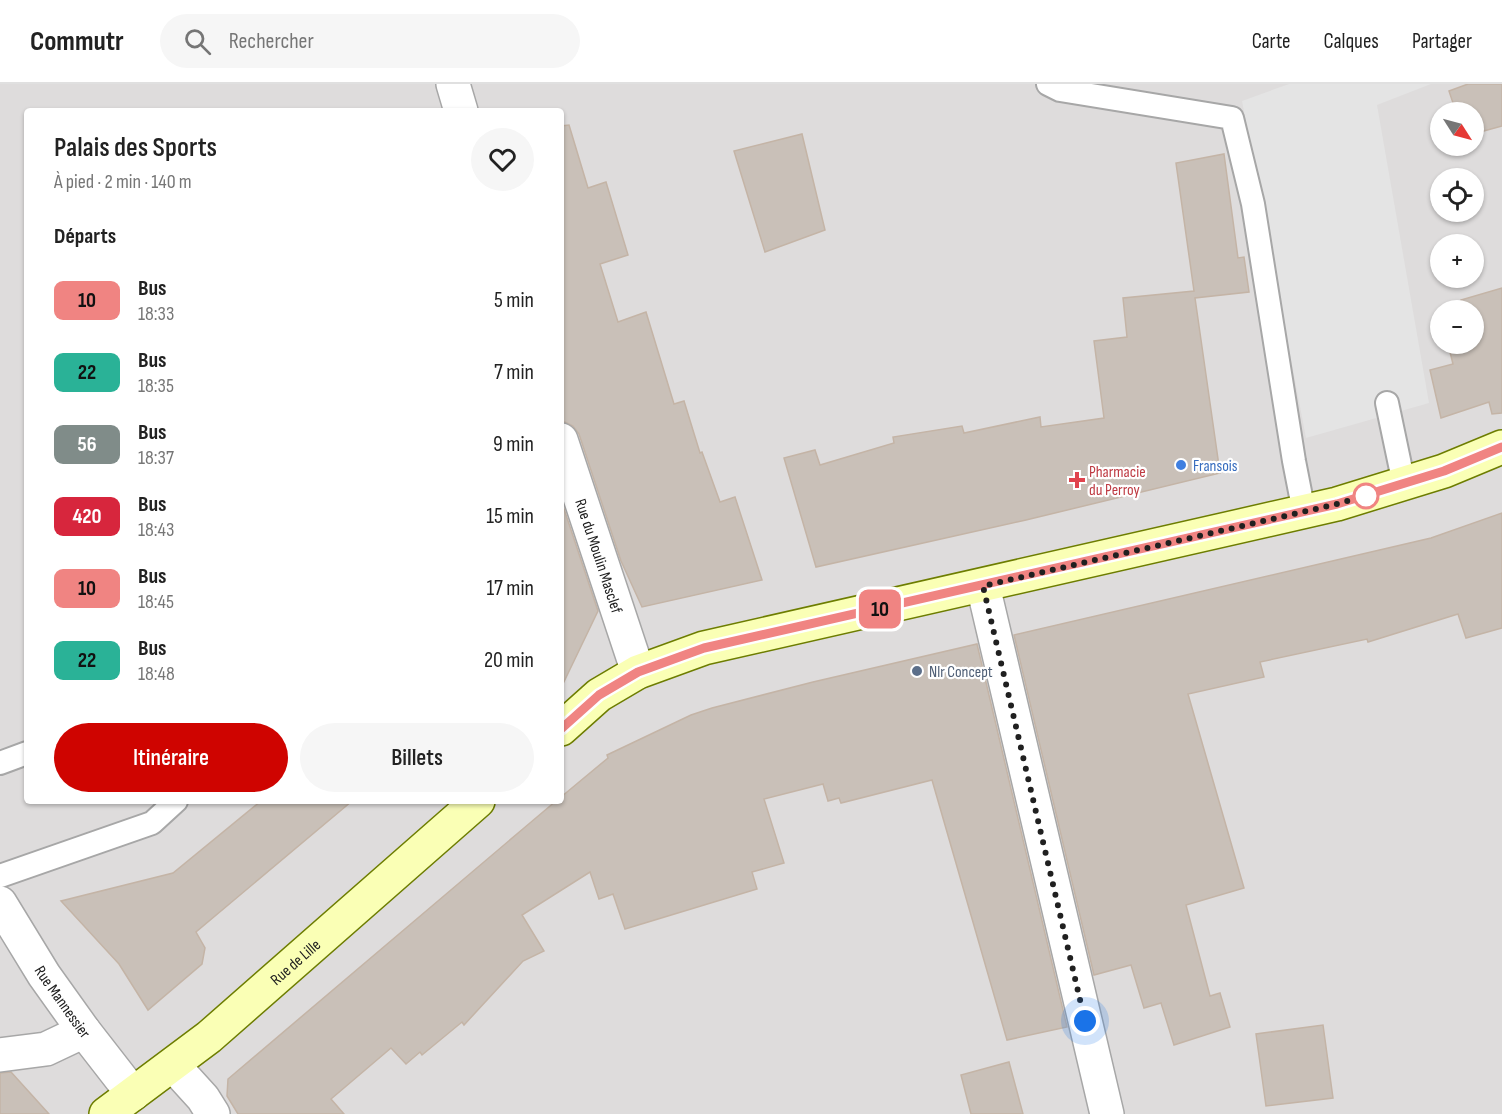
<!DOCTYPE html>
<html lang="fr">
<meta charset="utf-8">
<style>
:root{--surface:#fff;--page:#f6f6f6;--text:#222;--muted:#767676;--line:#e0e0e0;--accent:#cf0400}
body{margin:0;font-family:"Sofia Sans Condensed",sans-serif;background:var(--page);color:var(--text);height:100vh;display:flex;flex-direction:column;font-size:22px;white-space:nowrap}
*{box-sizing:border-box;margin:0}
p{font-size:20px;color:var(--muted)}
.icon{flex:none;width:33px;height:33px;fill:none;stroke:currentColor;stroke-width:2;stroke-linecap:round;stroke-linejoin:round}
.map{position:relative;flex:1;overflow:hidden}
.sheet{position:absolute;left:24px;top:24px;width:540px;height:696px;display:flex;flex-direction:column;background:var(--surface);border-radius:6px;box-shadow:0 2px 4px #0004}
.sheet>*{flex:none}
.badge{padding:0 12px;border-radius:9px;font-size:21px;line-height:39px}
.needle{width:39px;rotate:126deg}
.buttons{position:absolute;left:1430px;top:18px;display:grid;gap:12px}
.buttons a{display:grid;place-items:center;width:54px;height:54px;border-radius:50%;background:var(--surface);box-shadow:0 2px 4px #0004;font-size:30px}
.you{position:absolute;width:30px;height:30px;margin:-15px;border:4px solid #fff;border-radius:50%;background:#1a73e8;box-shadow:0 0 0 9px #1a73e833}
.map>.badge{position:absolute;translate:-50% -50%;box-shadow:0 0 0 3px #fff}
h2{padding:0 30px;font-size:22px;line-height:54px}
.round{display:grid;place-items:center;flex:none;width:63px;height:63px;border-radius:32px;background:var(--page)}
.head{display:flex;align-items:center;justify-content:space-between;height:102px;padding:0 30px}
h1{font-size:28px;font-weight:600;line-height:45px}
.button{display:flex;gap:12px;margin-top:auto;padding:12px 30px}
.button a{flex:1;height:69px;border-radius:36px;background:var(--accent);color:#fff;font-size:24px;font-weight:600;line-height:69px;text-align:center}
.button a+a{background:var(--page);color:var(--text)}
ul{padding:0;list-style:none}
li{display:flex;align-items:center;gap:18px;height:72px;padding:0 30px}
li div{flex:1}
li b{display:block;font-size:22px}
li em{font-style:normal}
li .badge{min-width:66px;font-weight:700;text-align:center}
header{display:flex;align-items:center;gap:36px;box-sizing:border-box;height:84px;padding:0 30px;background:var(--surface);border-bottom:2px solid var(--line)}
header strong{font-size:28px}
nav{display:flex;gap:33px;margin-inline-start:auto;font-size:21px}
.search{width:420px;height:54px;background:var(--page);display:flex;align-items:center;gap:15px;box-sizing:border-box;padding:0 21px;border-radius:33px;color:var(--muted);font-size:22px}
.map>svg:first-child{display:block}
.residential{fill:#dedcdc;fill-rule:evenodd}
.parking{fill:#e4e4e4}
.building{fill:#c9c0b8;stroke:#c4b4a6;stroke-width:1.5}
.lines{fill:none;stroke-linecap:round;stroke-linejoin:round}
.service-casing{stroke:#a7a7a7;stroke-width:26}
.minor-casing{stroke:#a7a7a7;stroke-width:36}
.secondary-casing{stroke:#6d7d00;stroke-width:36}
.service{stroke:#fff;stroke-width:22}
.minor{stroke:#fff;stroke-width:33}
.secondary{stroke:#faffb5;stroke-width:33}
.line-casing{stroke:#fff;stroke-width:14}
.line{stroke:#f08482;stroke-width:9}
.walk{stroke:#202020;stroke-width:6;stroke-dasharray:0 10.8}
.shop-dot{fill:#3f7fe0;stroke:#fff;stroke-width:2}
.health-dot{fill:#e0444e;stroke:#fff;stroke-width:2}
.stop-dot{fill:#fff;stroke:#f08482;stroke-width:3}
.service-dot{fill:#5c6f8a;stroke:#fff;stroke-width:2}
.labels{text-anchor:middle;stroke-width:4.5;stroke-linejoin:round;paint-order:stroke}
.shop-label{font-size:16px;fill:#366cbe;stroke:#fff;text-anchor:start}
.health-label{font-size:16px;fill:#be3a42;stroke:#fff;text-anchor:start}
.street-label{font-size:16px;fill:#202020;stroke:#fff}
.service-label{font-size:16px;fill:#4e5e75;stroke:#fff;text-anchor:start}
</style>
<header>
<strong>Commutr</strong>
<div class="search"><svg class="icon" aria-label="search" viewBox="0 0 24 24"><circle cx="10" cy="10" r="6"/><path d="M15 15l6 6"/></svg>Rechercher</div>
<nav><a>Carte</a><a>Calques</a><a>Partager</a></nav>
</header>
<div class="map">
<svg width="1502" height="1030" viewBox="0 0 1502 1030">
<rect width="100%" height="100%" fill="#f1ede5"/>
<path class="residential" d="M0 0H1502V1030H0ZM27 27H561V717H27ZM1440 28H1473V62H1440ZM1440 94H1473V128H1440ZM1440 160H1473V194H1440ZM1440 226H1473V260H1440Z"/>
<path class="parking" d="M1289 0H1431L1377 21 1429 319 1306 354 1242 17Z"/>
<g class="building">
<path d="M1468 0H1502V42L1473 50V28H1456L1449 7Z"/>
<path d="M569 41 588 104 606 98 628 171 600 180 618 238 646 228 674 320 684 317 700 369 702 368 720 418 735 413 762 496 642 523 621 477 579 350 573 342 565 338H561V42Z"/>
<path d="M802 50 825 146 765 168 734 67Z"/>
<path d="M1224 70 1238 174 1244 173 1249 208 1195 214 1220 389 1026 436 816 483 784 374 815 366 820 381 894 359 893 353 962 342 964 349 1040 333 1041 343 1104 334 1094 257 1127 253 1123 214 1194 207 1176 79Z"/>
<path d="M1502 204V329L1492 330 1489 318 1441 334 1430 286 1453 280 1448 260H1473V226H1464L1461 216Z"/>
<path d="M561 416 598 527 561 604Z"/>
<path d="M1502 429V544L1466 554 1458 530 1368 558 1367 555 1260 578 1264 593 1188 610 1244 804 1186 821 1210 912 1220 909 1230 943 1174 961 1161 919 1144 924 1131 881 1094 891 1014 551 1431 454Z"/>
<path d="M977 560 1067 943 1007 956 932 696 841 719 839 714 828 717 823 700 764 715 784 779 752 788 757 805 625 845 613 810 599 815 590 788 522 831 544 867 523 877 464 941 462 938 422 971 420 968 406 980 391 964 331 1015 344 1030H238L227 1012 228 995 524 744 556 717H561V713L608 674 607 671 691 631 712 624 813 598Z"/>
<path d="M261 717H352L196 848 205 864 202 880 148 926 119 880 61 817 173 789Z"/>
<path d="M1323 941 1333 1014 1266 1022 1256 950Z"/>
<path d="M1009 978 1023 1030H971L961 991Z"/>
<path d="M11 988 49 1030H0V989Z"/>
</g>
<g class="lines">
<g class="service-casing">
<g id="service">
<path d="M1048 0 1060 6 1232 34 1253 120 1294 377 1304 428"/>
<path d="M1387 319 1404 400"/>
<path d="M0 679 27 669"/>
<path d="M0 792 152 739 176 717"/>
</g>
</g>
<g class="minor-casing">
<g id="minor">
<path d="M453 0 461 27"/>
<path id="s1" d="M561 356 638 588"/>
<path d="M983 502 1107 1030"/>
<path id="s2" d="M0 819 44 891 84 947 133 1010"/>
<path d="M0 971 46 965 84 947"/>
<path d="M173 981 203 1014 213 1030"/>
</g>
</g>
<g class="secondary-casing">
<g id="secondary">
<path d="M561 645 599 611 638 588 704 564 1337 420 1444 387 1502 363"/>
<path id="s3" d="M106 1030 209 953 478 717"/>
</g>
</g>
<use href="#service" class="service"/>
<use href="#minor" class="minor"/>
<use href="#secondary" class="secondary"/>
</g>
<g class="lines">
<g class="line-casing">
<path id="line" d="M561 645 599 611 638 588 704 564 1337 420 1444 387 1502 363"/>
</g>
<use href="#line" class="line"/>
<path class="walk" d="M1085 937 983 502 1337 420 1369 411 1366 412"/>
</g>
<circle class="shop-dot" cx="1181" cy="381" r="6"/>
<path class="health-dot" d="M1074 387h6v6h6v6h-6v6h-6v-6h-6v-6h6z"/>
<circle class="stop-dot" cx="1366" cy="412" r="12"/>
<circle class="service-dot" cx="917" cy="587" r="6"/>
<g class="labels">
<g class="shop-label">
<text x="1193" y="387">Fransois</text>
</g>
<g class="health-label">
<text x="1089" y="393">Pharmacie<tspan x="1089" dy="18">du Perroy</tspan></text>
</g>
<g class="street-label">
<text dy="6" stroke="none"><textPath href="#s1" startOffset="122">Rue du Moulin Masclef</textPath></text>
<text dy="6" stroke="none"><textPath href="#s3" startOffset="243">Rue de Lille</textPath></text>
<text dy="6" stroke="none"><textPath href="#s2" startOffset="117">Rue Mannessier</textPath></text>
</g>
<g class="service-label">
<text x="929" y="593">Nlr Concept</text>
</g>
</g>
</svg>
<div class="buttons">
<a><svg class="needle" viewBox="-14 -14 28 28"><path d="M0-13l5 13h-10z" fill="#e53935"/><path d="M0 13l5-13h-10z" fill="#767676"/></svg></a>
<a><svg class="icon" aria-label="locate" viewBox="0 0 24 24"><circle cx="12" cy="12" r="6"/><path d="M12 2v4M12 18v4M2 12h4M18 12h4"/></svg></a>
<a>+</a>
<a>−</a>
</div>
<div class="you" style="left:1085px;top:937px"></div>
<b class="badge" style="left:880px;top:525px;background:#f08482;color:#111">10</b>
<section class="sheet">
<div class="head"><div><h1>Palais des Sports</h1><p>À pied · 2 min · 140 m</p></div><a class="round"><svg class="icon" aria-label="heart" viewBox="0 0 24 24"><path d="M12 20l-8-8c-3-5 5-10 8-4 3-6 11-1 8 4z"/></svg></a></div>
<h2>Départs</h2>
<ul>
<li><span class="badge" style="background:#f08482;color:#111">10</span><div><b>Bus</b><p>18:33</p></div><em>5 min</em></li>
<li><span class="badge" style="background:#2ab297;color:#111">22</span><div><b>Bus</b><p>18:35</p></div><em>7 min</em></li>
<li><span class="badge" style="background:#808c89;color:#fff">56</span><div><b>Bus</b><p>18:37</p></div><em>9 min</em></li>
<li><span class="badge" style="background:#d7263d;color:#fff">420</span><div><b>Bus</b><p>18:43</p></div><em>15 min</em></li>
<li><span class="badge" style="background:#f08482;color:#111">10</span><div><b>Bus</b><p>18:45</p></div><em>17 min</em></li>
<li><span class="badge" style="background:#2ab297;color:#111">22</span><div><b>Bus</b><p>18:48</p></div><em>20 min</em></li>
</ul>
<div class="button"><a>Itinéraire</a><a>Billets</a></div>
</section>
</div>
